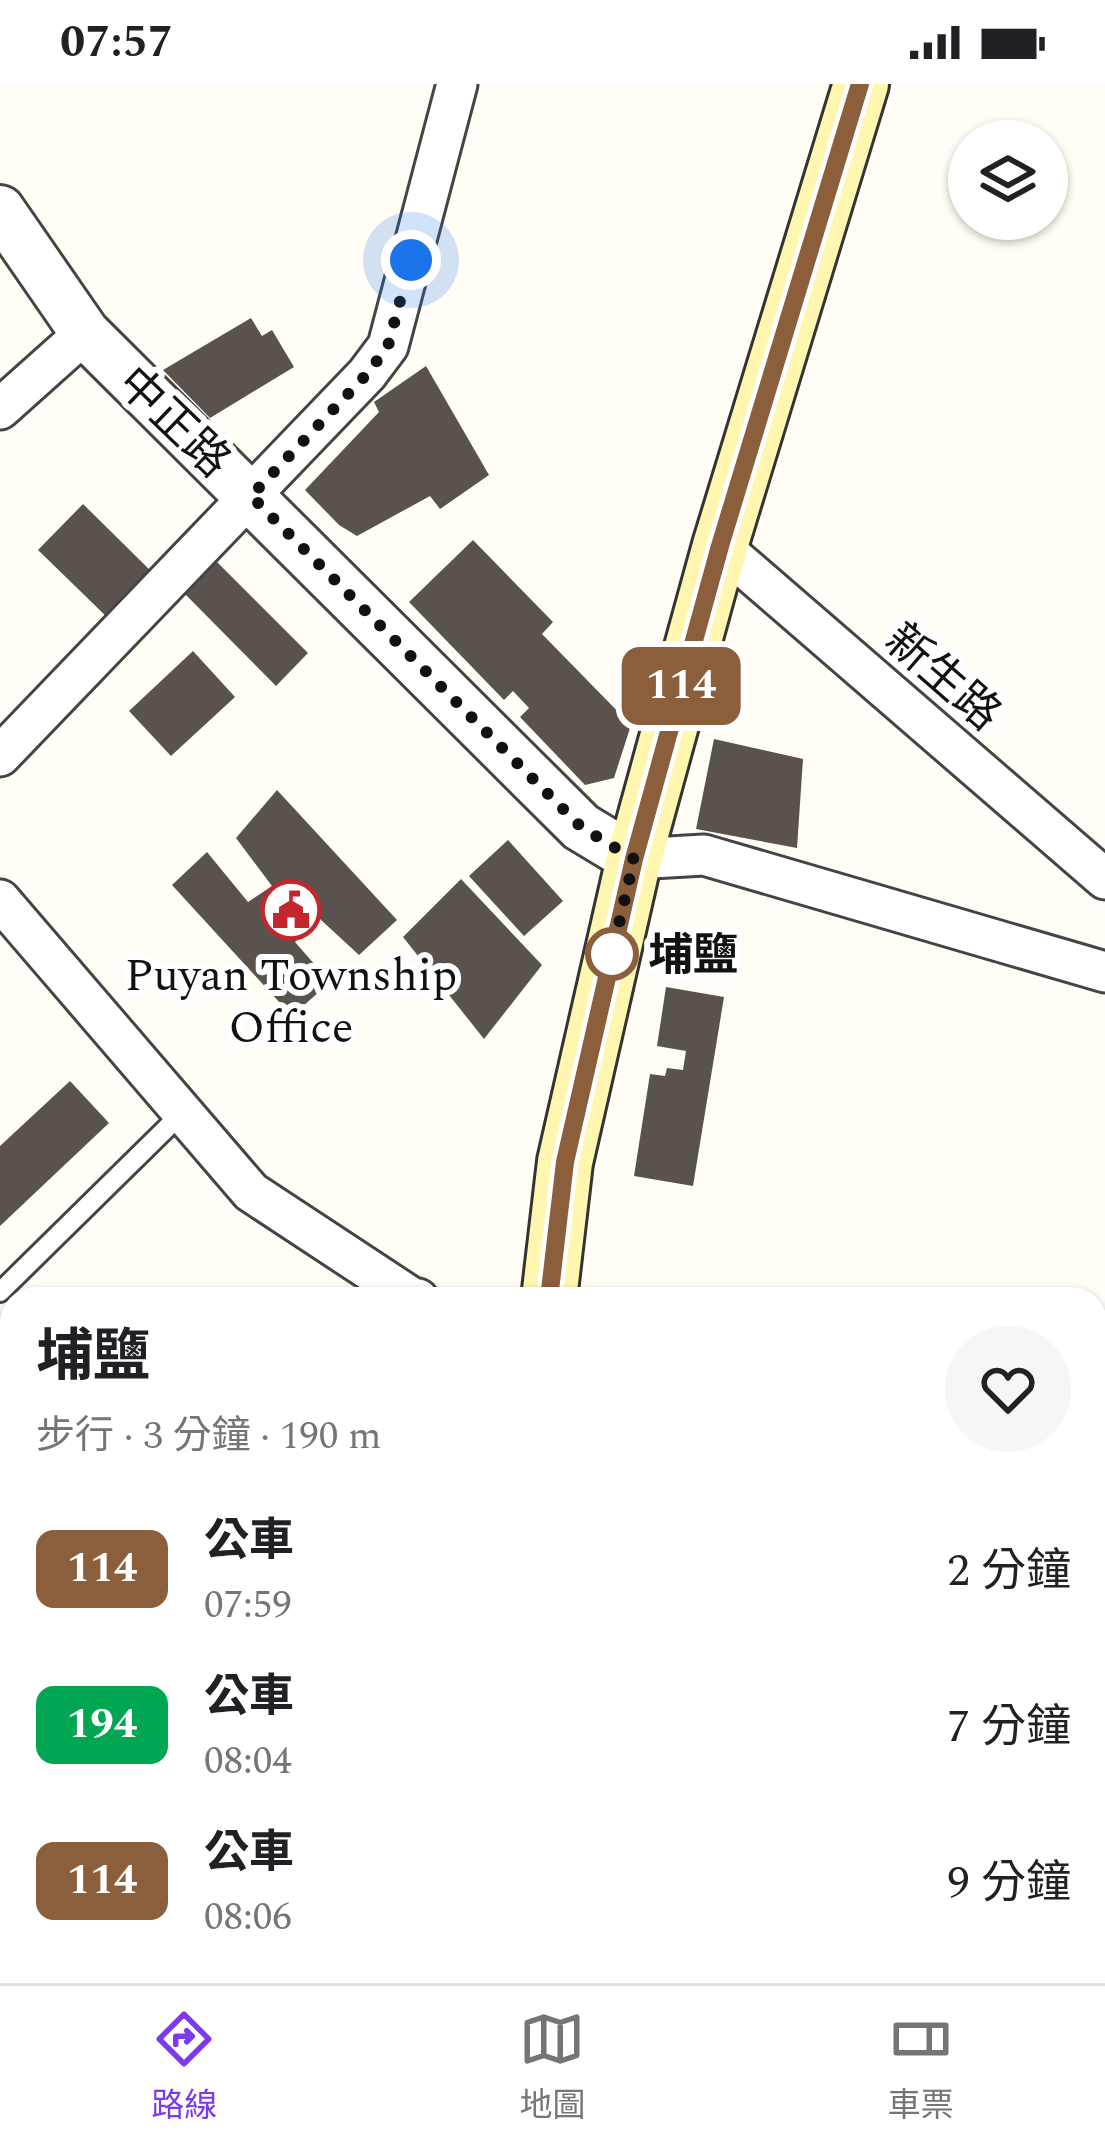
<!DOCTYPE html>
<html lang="zh-TW">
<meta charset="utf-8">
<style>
:root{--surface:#fff;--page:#f6f6f6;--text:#202124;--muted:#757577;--line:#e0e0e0;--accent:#7c3aed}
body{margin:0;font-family:Spectral,"Noto Sans TC",serif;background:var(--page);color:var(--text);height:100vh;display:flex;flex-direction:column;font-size:45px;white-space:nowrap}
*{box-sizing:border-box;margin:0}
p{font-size:39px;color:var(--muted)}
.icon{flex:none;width:66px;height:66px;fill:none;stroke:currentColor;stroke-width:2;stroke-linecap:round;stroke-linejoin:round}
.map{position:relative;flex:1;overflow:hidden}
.sheet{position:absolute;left:0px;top:1203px;width:1107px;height:696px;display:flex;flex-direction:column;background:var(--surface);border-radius:36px 36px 0 0;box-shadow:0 3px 9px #0004}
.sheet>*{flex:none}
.badge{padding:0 24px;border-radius:18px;font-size:42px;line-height:78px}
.tools{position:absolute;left:948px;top:36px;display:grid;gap:24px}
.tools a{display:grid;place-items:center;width:120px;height:120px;border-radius:50%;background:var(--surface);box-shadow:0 3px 9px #0004;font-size:60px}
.you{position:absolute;width:60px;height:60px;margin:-30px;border:9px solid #fff;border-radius:50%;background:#1a73e8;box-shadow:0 0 0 18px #1a73e833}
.map>.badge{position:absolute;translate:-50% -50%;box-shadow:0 0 0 6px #fff}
.round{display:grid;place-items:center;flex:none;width:126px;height:126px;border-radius:63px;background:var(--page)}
.summary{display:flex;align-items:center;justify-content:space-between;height:204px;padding:0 36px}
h1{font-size:57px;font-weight:700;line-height:90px}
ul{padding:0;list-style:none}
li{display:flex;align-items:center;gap:36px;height:156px;padding:0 36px}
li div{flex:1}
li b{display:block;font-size:45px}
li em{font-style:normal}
li .badge{min-width:132px;font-weight:700;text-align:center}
.status{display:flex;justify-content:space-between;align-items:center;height:84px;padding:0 60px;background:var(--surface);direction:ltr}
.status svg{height:33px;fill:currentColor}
.tabs{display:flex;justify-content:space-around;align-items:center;height:168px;border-top:3px solid var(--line);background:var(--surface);font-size:33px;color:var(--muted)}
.tabs a{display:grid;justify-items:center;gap:6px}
.tabs .on{color:var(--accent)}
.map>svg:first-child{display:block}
.farmland{fill:#f6f3d4}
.building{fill:#5a524d}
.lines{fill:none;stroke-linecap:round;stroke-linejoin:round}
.service-casing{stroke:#444;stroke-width:24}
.minor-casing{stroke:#444;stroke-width:45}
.tertiary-casing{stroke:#444;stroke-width:54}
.secondary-casing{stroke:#333;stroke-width:60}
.service{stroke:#fff;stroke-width:18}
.minor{stroke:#fff;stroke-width:39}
.tertiary{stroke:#fff;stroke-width:48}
.secondary{stroke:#fff6b0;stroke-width:54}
.line-casing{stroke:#fff;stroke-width:27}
.line{stroke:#8b5e3c;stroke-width:18}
.walk{stroke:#111;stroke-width:12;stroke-dasharray:0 21.6}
.stop-dot{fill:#fff;stroke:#8b5e3c;stroke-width:6}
.labels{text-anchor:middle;stroke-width:12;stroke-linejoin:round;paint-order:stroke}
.street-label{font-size:45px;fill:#111;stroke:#fff}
.stop-label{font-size:45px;font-weight:bold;fill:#111;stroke:#fff;text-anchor:start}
.poi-label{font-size:45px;fill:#111;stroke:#fff}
</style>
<div class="status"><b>07:57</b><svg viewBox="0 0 49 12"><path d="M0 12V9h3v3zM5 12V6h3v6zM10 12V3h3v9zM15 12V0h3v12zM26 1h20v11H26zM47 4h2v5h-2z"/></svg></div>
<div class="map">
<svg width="1105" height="1899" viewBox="0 0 1105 1899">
<rect width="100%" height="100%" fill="#fffdf5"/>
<g class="farmland">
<path d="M0 1664 12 1678V1887H191L201 1899H0Z"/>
<path d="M668 1887H845L858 1899H666Z"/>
</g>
<g class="building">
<path d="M251 234 262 252 272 246 294 283 210 334 163 286Z"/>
<path d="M426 282 489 391 440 425 430 412 357 452 339 441 305 406 379 328 374 318Z"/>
<path d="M83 420 156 492 111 537 38 466Z"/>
<path d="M473 456 553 538 542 550 631 641 614 694 585 701 520 633 529 624 513 607 504 616 409 518Z"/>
<path d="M217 478 308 569 276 602 185 510Z"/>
<path d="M193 567 235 613 171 672 129 627Z"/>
<path d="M714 655 803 675 797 764 696 745Z"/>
<path d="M277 706 397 836 359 871 320 835 295 858 330 898 292 932 172 801 207 768 248 818 272 802 236 754Z"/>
<path d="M508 756 563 817 524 852 469 792Z"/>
<path d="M461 795 542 881 484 955 403 853Z"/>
<path d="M666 903 724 913 693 1102 634 1092 650 990 665 992 667 984 683 986 686 967 657 962Z"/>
<path d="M70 997 109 1039 0 1142V1062Z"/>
<path d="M0 1335 12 1337V1442L0 1440Z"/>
<path d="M0 1480 12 1494V1586L0 1572Z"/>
</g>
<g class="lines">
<g class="service-casing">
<g id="service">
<path d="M0 1208 182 1029"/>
<path d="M0 1633 12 1647"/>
<path d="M220 1887 231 1899"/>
<path d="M878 1887 891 1899"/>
</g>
</g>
<g class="minor-casing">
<g id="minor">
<path d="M0 325 85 249"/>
<path d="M720 462 1105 795"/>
<path d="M0 672 367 290 388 262 457 0"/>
<path d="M634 775 704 771 1105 888"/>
<path d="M0 816 251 1108 412 1214 418 1215"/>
</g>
</g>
<g class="tertiary-casing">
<path id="tertiary" d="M0 126 85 249 581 743 634 775"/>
</g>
<g class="secondary-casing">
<g id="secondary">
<path d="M549 1215 565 1078 634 775 720 462 861 0"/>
<path d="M476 1899 478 1887"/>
</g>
</g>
<use href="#service" class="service"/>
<use href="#minor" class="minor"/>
<use href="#tertiary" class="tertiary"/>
<use href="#secondary" class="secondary"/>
</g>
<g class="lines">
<g class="line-casing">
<path id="line" d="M549 1215 565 1078 634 775 720 462 860 0"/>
</g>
<use href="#line" class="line"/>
<path class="walk" d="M411 176 388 262 367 290 251 412 581 743 634 775 612 870"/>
</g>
<defs>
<g id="civic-ring" transform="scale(3)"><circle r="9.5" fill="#fff" stroke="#c4262e" stroke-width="1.5"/><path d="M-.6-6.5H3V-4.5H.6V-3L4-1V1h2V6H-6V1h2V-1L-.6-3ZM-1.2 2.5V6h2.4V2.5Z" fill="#c4262e"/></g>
</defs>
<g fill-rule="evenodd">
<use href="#civic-ring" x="291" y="826"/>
</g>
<circle class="stop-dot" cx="612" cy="870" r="24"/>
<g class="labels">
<g class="street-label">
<text transform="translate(175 337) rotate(44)" y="16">中正路</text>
<text transform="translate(944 592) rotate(41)" y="16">新生路</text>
</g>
<g class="stop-label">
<text x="648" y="886">埔鹽</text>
</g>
<g class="poi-label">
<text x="291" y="906">Puyan Township<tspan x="291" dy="52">Office</tspan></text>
</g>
</g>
</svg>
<div class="tools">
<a><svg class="icon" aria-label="layers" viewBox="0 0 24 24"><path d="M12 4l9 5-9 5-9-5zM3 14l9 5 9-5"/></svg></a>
</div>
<div class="you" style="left:411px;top:176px"></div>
<b class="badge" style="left:681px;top:602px;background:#8b5e3c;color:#fff">114</b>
<section class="sheet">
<div class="summary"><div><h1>埔鹽</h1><p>步行 · 3 分鐘 · 190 m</p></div><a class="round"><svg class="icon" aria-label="heart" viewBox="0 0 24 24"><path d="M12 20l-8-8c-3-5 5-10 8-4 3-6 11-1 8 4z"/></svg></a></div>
<ul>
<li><span class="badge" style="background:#8b5e3c;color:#fff">114</span><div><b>公車</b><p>07:59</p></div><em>2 分鐘</em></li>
<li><span class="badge" style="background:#00a651;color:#fff">194</span><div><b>公車</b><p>08:04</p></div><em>7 分鐘</em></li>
<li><span class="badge" style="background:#8b5e3c;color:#fff">114</span><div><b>公車</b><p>08:06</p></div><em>9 分鐘</em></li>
</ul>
</section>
</div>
<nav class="tabs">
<a class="on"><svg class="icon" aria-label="directions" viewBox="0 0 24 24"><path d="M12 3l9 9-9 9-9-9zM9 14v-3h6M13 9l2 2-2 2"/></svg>路線</a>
<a><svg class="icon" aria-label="map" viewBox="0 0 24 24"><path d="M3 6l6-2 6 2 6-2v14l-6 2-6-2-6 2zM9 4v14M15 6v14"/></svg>地圖</a>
<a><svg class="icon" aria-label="tickets" viewBox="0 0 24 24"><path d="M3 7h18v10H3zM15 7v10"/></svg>車票</a>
</nav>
